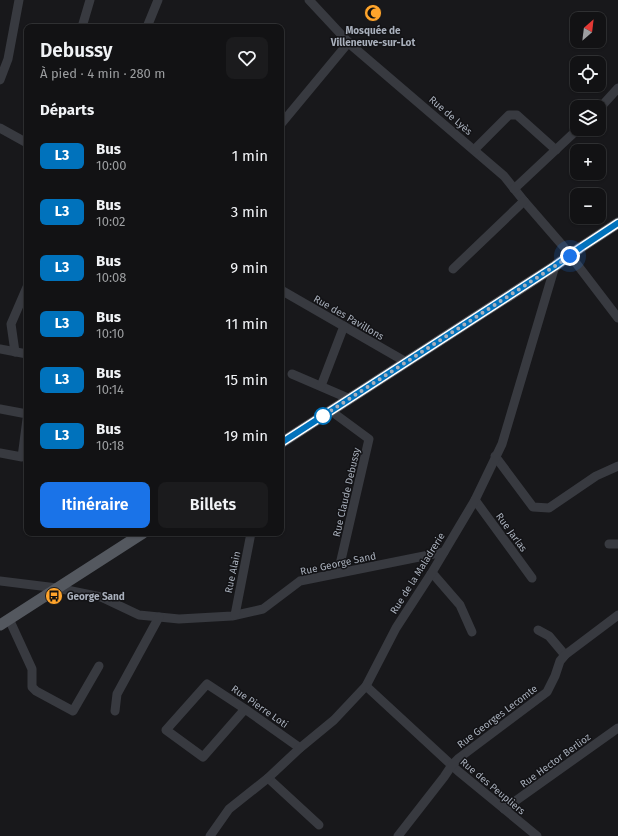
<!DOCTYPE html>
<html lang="fr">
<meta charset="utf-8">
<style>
:root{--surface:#121214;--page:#1b1b1d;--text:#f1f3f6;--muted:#9c9ea0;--line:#313234;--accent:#1a73e8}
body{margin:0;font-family:"Fira Sans",sans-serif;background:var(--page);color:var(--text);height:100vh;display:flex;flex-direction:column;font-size:15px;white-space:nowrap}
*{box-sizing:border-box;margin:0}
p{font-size:13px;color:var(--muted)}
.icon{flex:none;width:22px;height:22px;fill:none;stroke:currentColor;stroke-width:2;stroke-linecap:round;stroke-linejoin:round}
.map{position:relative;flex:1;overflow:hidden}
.panel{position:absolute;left:24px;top:24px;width:260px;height:512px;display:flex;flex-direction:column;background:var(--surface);border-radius:8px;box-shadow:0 1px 3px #0004,0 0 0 1px var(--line)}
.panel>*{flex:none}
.badge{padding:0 8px;border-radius:6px;font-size:14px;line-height:26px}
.needle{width:26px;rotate:28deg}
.buttons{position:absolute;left:570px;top:12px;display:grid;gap:8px}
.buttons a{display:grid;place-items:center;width:36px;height:36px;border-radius:8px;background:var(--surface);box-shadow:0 1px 3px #0004,0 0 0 1px var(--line);font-size:20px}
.you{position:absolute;width:20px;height:20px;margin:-10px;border:3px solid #fff;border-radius:50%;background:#1a73e8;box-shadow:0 0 0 6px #1a73e833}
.map>.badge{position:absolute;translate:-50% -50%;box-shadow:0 0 0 2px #fff}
h2{padding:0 16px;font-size:15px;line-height:36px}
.round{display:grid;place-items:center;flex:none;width:42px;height:42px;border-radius:8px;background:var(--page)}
.headline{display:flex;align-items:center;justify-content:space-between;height:68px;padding:0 16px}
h1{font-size:19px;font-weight:600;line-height:30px}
.cta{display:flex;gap:8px;margin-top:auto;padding:8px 16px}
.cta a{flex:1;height:46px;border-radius:8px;background:var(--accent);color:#fff;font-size:16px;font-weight:600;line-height:46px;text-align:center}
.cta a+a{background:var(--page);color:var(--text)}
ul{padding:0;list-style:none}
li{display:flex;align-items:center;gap:12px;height:56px;padding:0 16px}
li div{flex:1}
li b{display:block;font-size:15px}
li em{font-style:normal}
li .badge{min-width:44px;font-weight:700;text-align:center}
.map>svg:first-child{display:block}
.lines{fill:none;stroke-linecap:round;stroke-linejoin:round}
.minor{stroke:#383a40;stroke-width:9}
.major{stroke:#54585f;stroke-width:11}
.line-casing{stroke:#fff;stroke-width:9}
.line{stroke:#0072bc;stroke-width:6}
.walk{stroke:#a9b0bc;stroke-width:4;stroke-dasharray:0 7.2}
.stop-dot{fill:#fff;stroke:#0072bc;stroke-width:2}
.labels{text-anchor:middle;stroke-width:3;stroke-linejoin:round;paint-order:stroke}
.poi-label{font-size:10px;font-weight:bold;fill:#a9b0bc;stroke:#131316}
.street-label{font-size:10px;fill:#a9b0bc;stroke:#131316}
</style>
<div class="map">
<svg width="618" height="836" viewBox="0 0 618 836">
<rect width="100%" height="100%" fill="#18181b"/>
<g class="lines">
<g class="minor">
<path d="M309 0 351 45 504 176 524 201 563 246 618 318"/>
<path d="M82 27 90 0"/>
<path d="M147 27 158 0"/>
<path d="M0 80 8 59 19 0"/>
<path d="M599 109 618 88"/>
<path d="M281 124 349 42"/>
<path d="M0 128 27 143"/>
<path d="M474 150 509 115H517L556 150"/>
<path d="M514 189 578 129"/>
<path d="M453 269 524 201"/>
<path d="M281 290 406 362"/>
<path d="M0 349 27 354"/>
<path d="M15 352 11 324 27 287"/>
<path d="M292 374 350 399"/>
<path d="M321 386 344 326"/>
<path d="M0 409 27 414"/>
<path d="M331 411 369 439 338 573"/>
<path d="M0 453 22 457 27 419"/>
<path d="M495 456 533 507 549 508 596 476 618 466"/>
<path d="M475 500 532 578"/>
<path d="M609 544H618"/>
<path d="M431 574 434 575 460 605 472 632"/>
<path d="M0 581 57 588 101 597 139 615 179 619 232 616 263 609 300 581 444 552"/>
<path d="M235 615 251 533"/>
<path d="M9 619 32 669V687L36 691 73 711 99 666"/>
<path d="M538 630 549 636 565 655"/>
<path d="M366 686 458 771 537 836"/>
<path d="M245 709 203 757 166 730 207 684 245 709 300 748"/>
<path d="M115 711 117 694 159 617"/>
<path d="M268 778 319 825"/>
<path d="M504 809 618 728"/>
<path d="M210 836 229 809 268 778 300 748 334 720 366 686 396 628 431 574 475 500 502 444 555 266"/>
<path d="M398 836 444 777 452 765 459 758 547 692 555 676 560 661 565 655 618 615"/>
</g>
<g class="major">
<path d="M281 443 555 266 580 248 618 223"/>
<path d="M0 625 143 533"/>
</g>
</g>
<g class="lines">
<g class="line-casing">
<path id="line" d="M281 443 555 266 580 248 618 223"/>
</g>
<use href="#line" class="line"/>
<path class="walk" d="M323 416 318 419 555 266 570 256"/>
</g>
<defs>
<g id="mosque-disc" transform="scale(0.9)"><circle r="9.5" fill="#ffa42b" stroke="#131316"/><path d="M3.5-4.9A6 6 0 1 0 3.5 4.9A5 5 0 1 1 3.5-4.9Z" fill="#111"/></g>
<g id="bus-disc" transform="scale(0.9)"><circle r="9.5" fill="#ffa42b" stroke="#131316"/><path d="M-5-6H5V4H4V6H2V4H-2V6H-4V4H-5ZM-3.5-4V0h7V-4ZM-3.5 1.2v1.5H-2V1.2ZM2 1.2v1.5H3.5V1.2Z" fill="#111"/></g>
</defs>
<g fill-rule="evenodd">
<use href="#mosque-disc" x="373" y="13"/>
<use href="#bus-disc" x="54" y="596"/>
</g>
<circle class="stop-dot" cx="323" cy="416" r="8"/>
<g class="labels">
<g class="poi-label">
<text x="373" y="34">Mosquée de<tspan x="373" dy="12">Villeneuve-sur-Lot</tspan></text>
<text x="67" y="600" text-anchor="start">George Sand</text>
</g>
<g class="street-label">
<text transform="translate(451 115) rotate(41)" y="4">Rue de Lyès</text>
<text transform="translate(349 317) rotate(30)" y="4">Rue des Pavillons</text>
<text transform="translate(346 492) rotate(-77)" y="4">Rue Claude Debussy</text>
<text transform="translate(512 532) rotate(54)" y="4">Rue Jarlas</text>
<text transform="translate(338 563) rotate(-12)" y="4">Rue George Sand</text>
<text transform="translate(232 572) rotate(-78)" y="4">Rue Alain</text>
<text transform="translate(417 573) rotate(-58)" y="4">Rue de la Maladrerie</text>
<text transform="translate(260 706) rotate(35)" y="4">Rue Pierre Loti</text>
<text transform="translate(497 716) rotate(-37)" y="4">Rue Georges Lecomte</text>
<text transform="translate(555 760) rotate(-36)" y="4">Rue Hector Berlioz</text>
<text transform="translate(493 786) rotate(40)" y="4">Rue des Peupliers</text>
</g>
</g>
</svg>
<div class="buttons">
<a><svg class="needle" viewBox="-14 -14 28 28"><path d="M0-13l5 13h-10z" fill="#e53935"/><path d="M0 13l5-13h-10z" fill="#9c9ea0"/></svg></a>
<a><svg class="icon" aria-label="locate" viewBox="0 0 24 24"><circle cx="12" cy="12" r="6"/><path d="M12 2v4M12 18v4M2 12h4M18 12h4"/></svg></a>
<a><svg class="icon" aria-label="layers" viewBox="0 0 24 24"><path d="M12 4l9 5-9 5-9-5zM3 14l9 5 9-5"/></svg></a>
<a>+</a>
<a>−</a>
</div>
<div class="you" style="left:570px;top:256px"></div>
<section class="panel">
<div class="headline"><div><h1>Debussy</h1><p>À pied · 4 min · 280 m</p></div><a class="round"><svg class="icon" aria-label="heart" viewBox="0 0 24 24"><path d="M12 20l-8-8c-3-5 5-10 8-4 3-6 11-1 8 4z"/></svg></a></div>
<h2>Départs</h2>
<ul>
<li><span class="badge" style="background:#0072bc;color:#fff">L3</span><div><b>Bus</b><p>10:00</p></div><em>1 min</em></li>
<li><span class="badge" style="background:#0072bc;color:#fff">L3</span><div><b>Bus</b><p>10:02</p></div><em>3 min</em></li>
<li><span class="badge" style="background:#0072bc;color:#fff">L3</span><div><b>Bus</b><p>10:08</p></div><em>9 min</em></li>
<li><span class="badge" style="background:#0072bc;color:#fff">L3</span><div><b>Bus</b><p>10:10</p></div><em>11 min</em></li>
<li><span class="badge" style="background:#0072bc;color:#fff">L3</span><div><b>Bus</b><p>10:14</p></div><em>15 min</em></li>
<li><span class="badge" style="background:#0072bc;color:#fff">L3</span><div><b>Bus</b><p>10:18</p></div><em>19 min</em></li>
</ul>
<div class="cta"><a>Itinéraire</a><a>Billets</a></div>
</section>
</div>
